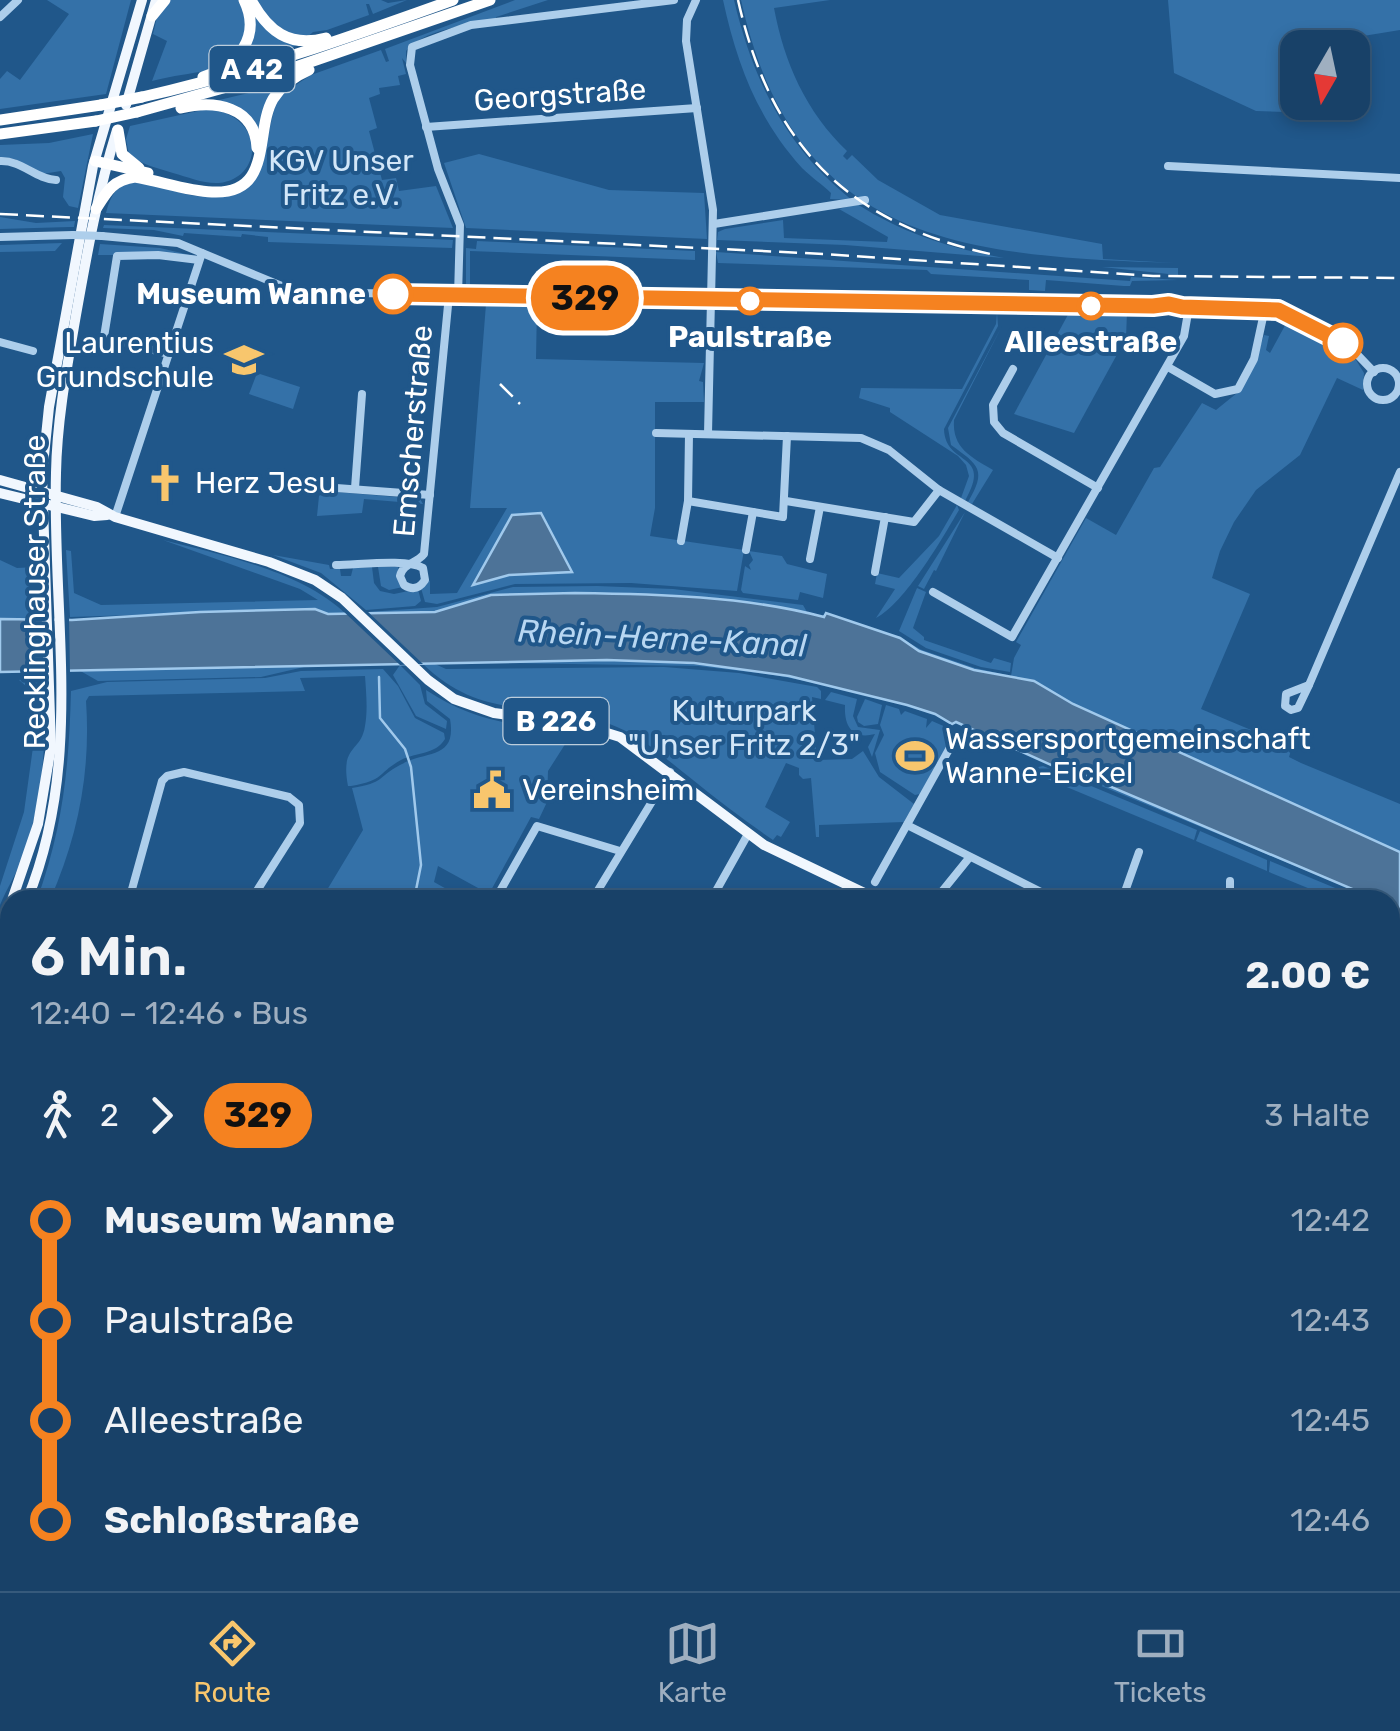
<!DOCTYPE html>
<html lang="de">
<meta charset="utf-8">
<style>
:root{--surface:#184168;--page:#254c71;--text:#f1f3f6;--muted:#9fafc0;--line:#365a7c;--accent:#f8c66d}
body{margin:0;font-family:Rubik,sans-serif;background:var(--page);color:var(--text);height:100vh;display:flex;flex-direction:column;font-size:38px;white-space:nowrap}
*{box-sizing:border-box;margin:0}
p{font-size:32px;color:var(--muted)}
.icon{flex:none;width:55px;height:55px;fill:none;stroke:currentColor;stroke-width:2;stroke-linecap:round;stroke-linejoin:round}
.map{position:relative;flex:1;overflow:hidden}
.sheet{position:absolute;left:0px;top:890px;width:1400px;height:702px;display:flex;flex-direction:column;background:var(--surface);border-radius:30px 30px 0 0;box-shadow:0 5px 15px #0003,0 0 0 2px var(--line)}
.sheet>*{flex:none}
.badge{padding:0 20px;border-radius:32px;font-size:35px;line-height:65px}
.needle{width:65px;rotate:189deg}
.fabs{position:absolute;left:1280px;top:30px;display:grid;gap:20px}
.fabs a{display:grid;place-items:center;width:90px;height:90px;border-radius:20px;background:var(--surface);box-shadow:0 5px 15px #0003,0 0 0 2px var(--line);font-size:50px}
.map>.badge{position:absolute;translate:-50% -50%;box-shadow:0 0 0 5px #fff}
.legs{display:flex;align-items:center;gap:15px;height:110px;padding:0 30px;font-size:32px}
.legs p{margin-inline-start:auto}
.head{display:flex;align-items:center;justify-content:space-between;height:170px;padding:0 30px}
h1{font-size:55px;font-weight:600;line-height:75px}
ul{padding:0 30px;list-style:none}
li{display:flex;align-items:center;gap:35px;height:100px;font-size:38px}
li i{display:grid;place-items:center;width:15px;height:100%;margin:0 12px;background:currentColor}
li i::after{content:'';width:25px;height:25px;margin:-12px;border:8px solid;border-radius:50%;background:var(--surface)}
li p{margin-inline-start:auto}
li:first-child i{background:linear-gradient(#0000 50%,currentColor 0)}
li:last-child i{background:linear-gradient(currentColor 50%,#0000 0)}
.tabs{display:flex;justify-content:space-around;align-items:center;height:140px;border-top:2px solid var(--line);background:var(--surface);font-size:28px;color:var(--muted)}
.tabs a{display:grid;justify-items:center;gap:5px}
.tabs .selected{color:var(--accent)}
.map>svg:first-child{display:block}
.green{fill:#3471a8;fill-rule:evenodd}
.water{fill:#4d7398;stroke:#a0c9ec;stroke-width:2.5}
.pier{fill:#20578a}
.lines{fill:none;stroke-linecap:round;stroke-linejoin:round}
.stream{stroke:#a0c9ec;stroke-width:2.5}
.river{stroke:#4d7398;stroke-width:12}
.minor{stroke:#adceeb;stroke-width:8}
.major{stroke:#f1f7fe;stroke-width:10}
.highway{stroke:#fff;stroke-width:11}
.rail{stroke:#fff;stroke-width:2.5;stroke-dasharray:18 8;stroke-linecap:butt}
.minor-bridge{stroke:#adceeb;stroke-width:8}
.highway-bridge{stroke:#fff;stroke-width:11}
.line-1-casing{stroke:#fff;stroke-width:22}
.line-1{stroke:#f58220;stroke-width:15}
.stop-1-dot{fill:#fff;stroke:#f58220;stroke-width:5}
.labels{text-anchor:middle;stroke-width:8;stroke-linejoin:round;paint-order:stroke}
.shield{fill:#20578a;stroke:#bccddc;stroke-width:2.5}
.shield-label{font-size:28px;font-weight:bold;fill:#fff}
.street-label{font-size:30px;fill:#fff;stroke:#20578a}
.park-label{font-size:30px;fill:#d2e6f8;stroke:#20578a}
.stop-label{font-size:30px;font-weight:bold;fill:#fff;stroke:#20578a}
.poi-label{font-size:30px;fill:#fff;stroke:#20578a;text-anchor:start}
.water-label{font-size:32px;font-style:italic;fill:#b8d7f2;stroke:#20578a}
</style>
<div class="map">
<svg width="1400" height="1591" viewBox="0 0 1400 1591">
<rect width="100%" height="100%" fill="#20578a"/>
<g class="green">
<path d="M47 0H131L106 94 0 109V79L7 71 20 80 69 14Z"/>
<path d="M161 0H381L388 3 407 0 373 14 369 4H366L369 15 327 30 313 32C280 67 198 69 152 81L167 41 153 34Z"/>
<path d="M515 0H548L496 17V20C471 23 420 31 406 51V63L402 58 406 74 398 76 400 85 379 88 380 94 369 98 377 128 369 131 382 180 396 178 399 191 436 186 453 228 106 213C121 151 171 201 208 196 224 194 244 179 259 172L275 106 282 94 311 75 381 50 386 62 389 61 385 49Z"/>
<path d="M723 0H734C753 80 786 148 852 200L830 199 831 193C822 184 812 178 802 168 757 118 737 64 723 0Z"/>
<path d="M741 0H830L774 8C784 62 806 112 847 151L843 156 847 160 852 155 878 180 940 215 1102 244 1103 259 1175 263C963 256 795 244 741 0Z"/>
<path d="M1168 0H1400V30L1357 37 1353 71 1352 48H1298V102L1348 103 1347 114 1256 111 1174 73Z"/>
<path d="M283 80 261 142 256 129 215 101 257 91Z"/>
<path d="M207 109C265 114 265 178 219 183 204 184 188 177 173 173 158 168 142 165 129 155L126 139 130 126Z"/>
<path d="M93 134 78 208 69 206 63 197 65 178 61 171 42 174 15 159 0 158V145L49 143Z"/>
<path d="M479 154 609 190 704 193 707 239 466 228 444 163Z"/>
<path d="M857 204C904 234 950 248 1004 258L845 245 717 240 718 232 725 229 783 220 784 238 887 242 888 237 839 209Z"/>
<path d="M0 217 36 223 75 221 74 227H70L0 229Z"/>
<path d="M104 225 432 239 453 240 452 248 268 242V237L242 234 241 237 184 233 183 236 154 230 103 228Z"/>
<path d="M477 241 695 251V260L470 251V287H466V248L476 249Z"/>
<path d="M62 243 55 251 0 252V245Z"/>
<path d="M100 244 160 248 190 255H98Z"/>
<path d="M716 252 1130 281 1131 277 1178 280 1132 281 1130 286H1124L1046 280 1045 291 1029 290V280L931 274 927 270 718 263Z"/>
<path d="M1102 267 1178 268V275Z"/>
<path d="M486 304 537 305 536 359 704 363 699 381 703 382 704 402H655V508L650 536 744 550 737 591 631 583 515 584 437 604 425 602 421 588 427 579 430 581V594L457 593 507 508H470ZM541 514 571 571 509 575 474 584 512 515Z"/>
<path d="M1070 311 1127 312 1126 338 1074 433 1014 414Z"/>
<path d="M997 313 998 326 944 429C945 467 994 451 965 501L961 498 969 476 966 465 958 456 890 412V408L859 398 861 388 962 389 996 324Z"/>
<path d="M1288 320 1356 360 1364 373 1363 390 1337 378 1300 455 1256 490 1234 522 1220 551 1212 578 1250 594 1201 709 1292 747 1289 757 1301 763 1400 804V852L1073 704 1032 681 974 670 919 651 900 638 922 650 975 668 1011 676 1014 658 1021 645 1016 642 1086 518 1116 535 1154 468 1160 467 1202 403 1216 410 1237 393 1258 354 1264 335 1269 336 1266 350 1270 353Z"/>
<path d="M1002 326 954 420C952 448 971 457 993 470L972 504 968 502C987 470 979 465 951 445L948 428Z"/>
<path d="M257 373 300 387 293 409 249 394Z"/>
<path d="M325 491 420 499 423 504 364 499 362 513 317 516 319 496Z"/>
<path d="M957 505 959 510C942 539 905 603 876 618L895 589 875 584 877 573 899 578 939 536Z"/>
<path d="M965 512 936 571 934 570 924 589 918 586Z"/>
<path d="M163 540C222 555 301 571 346 614H328L315 609 70 617 66 550 71 551 74 593 101 605 318 600 300 589Z"/>
<path d="M749 551 782 556 787 564 827 574 823 598 800 592 798 600 743 593 741 590 745 566 751 570 749 565 753 560Z"/>
<path d="M273 555 329 565 330 569H340L341 576H351L353 568 372 567 374 583 380 591 394 594 418 589 421 601 415 606 366 610 321 573Z"/>
<path d="M0 560 17 568 36 567 42 618 0 619Z"/>
<path d="M378 567H398L403 587 389 590 381 586Z"/>
<path d="M597 586 673 589 803 605 807 612 710 599 575 593 491 595 435 612H368L437 607 513 587Z"/>
<path d="M917 588 926 592 913 628 924 637V640L991 663 994 658 1011 663 1010 672 981 667 926 648 899 631Z"/>
<path d="M607 660C694 661 778 672 863 692L774 675 698 666 439 662Z"/>
<path d="M398 663 304 667 261 677 98 681 77 669Z"/>
<path d="M423 664H435L446 669 664 667 739 673 817 687 821 691V699L812 697 817 760 852 759 863 751 879 777 914 804 904 822 819 825V837H816L811 778 803 779 799 775V768L786 763 765 807 790 822 781 837 777 835 773 840C745 821 719 801 693 780 668 761 646 739 617 727 546 696 488 727 423 664Z"/>
<path d="M400 665 420 685 425 704 447 721 446 729 416 716 393 675Z"/>
<path d="M383 669 398 686 415 718 444 733 445 739C435 755 417 752 401 760 377 773 386 780 351 786H348C340 744 361 753 365 726 368 710 366 691 365 676L300 678 305 691 89 696 86 701C91 772 78 836 50 900H37C63 827 69 768 71 691L107 682 265 678 301 671Z"/>
<path d="M44 673C47 736 44 796 23 856 17 873 7 888 0 905V886L24 812 39 704 33 692 19 680Z"/>
<path d="M426 690C477 724 519 725 578 733L571 735 548 771 547 802 539 819 531 817 489 894 438 866 434 882 466 900H321L363 830 352 788C385 783 377 777 400 765 427 750 457 760 450 719L427 701Z"/>
<path d="M831 692 857 699 853 716 858 727 880 730 872 757 868 747 875 734C852 740 844 726 845 705L825 700Z"/>
<path d="M865 699 882 705 878 724 864 726 858 722 857 717Z"/>
<path d="M886 705 899 709 901 715 905 711 927 719 926 728 932 721 955 731 920 794 915 795 880 772 875 753 884 735 880 725Z"/>
<path d="M1043 766 1197 830 1194 840 1033 773 1038 767Z"/>
<path d="M1062 766 1378 900 1060 769Z"/>
<path d="M1200 831 1267 860V871L1196 841Z"/>
<path d="M1270 861 1364 900H1337L1269 872Z"/>
<path d="M1390 911 1400 915V1413L1390 1412Z"/>
<path d="M0 1011 10 1014V1235L0 1230Z"/>
<path d="M0 1238 10 1244V1582H338L340 1591H0Z"/>
<path d="M603 1583V1591H376L373 1583Z"/>
</g>
<g class="water">
<path d="M541 513 572 572 509 575 473 585 512 515Z"/>
<path d="M575 593C657 594 745 596 824 617L826 613 900 638 919 651 974 670 1034 681 1073 704 1400 852V909L1390 905V900H1378L1062 766 1060 769 956 722 952 724 935 714 907 705 789 676 694 663 607 660 0 672V619L72 620 200 612 315 609 328 614 435 612 491 595Z"/>
</g>
<g class="pier">
<path d="M342 610H366L423 664 400 665Z"/>
<path d="M56 615H69L70 673H44L42 616H54L55 626Z"/>
</g>
<g class="lines">
<path class="stream" d="M379 677 380 718 405 749 411 767 421 865 414 900"/>
<g class="river">
<path d="M0 1200 10 1203"/>
<path d="M1390 1383H1400"/>
</g>
<g class="minor">
<path d="M696 0 687 20 686 41 713 210 708 434"/>
<path d="M0 17 18 0"/>
<path d="M426 127 697 108"/>
<path d="M0 161C22 160 35 179 56 180"/>
<path d="M1168 166 1400 178"/>
<path d="M714 224 865 200"/>
<path d="M102 236 178 243 289 289 307 292 1169 309 1180 306"/>
<path d="M0 237 73 235"/>
<path d="M458 296 460 225 438 169 410 65 412 47 471 25 674 0"/>
<path d="M1159 304 1284 311 1352 349 1374 372"/>
<path d="M0 342 33 351"/>
<path d="M168 354 104 337 117 256 158 255 199 260"/>
<path d="M1168 367 1215 394 1238 389 1254 359 1265 308"/>
<circle cx="1383" cy="384" r="16"/>
<path d="M1013 369 993 405 994 422 1003 433 1098 488"/>
<path d="M656 433 861 438 889 450 939 490 1058 558"/>
<path d="M355 488 362 394"/>
<path d="M310 492 323 487 430 495"/>
<path d="M688 501 783 517 787 436"/>
<path d="M786 501 914 522 939 490"/>
<path d="M115 517 202 253"/>
<path d="M681 541 688 501 689 434"/>
<path d="M746 550 753 512"/>
<path d="M810 559 820 507"/>
<path d="M336 565C358 565 407 558 423 568L425 580C419 589 412 590 404 585L400 576C403 563 416 564 424 554L449 295"/>
<path d="M875 572 885 517"/>
<path d="M933 592 1012 637 1184 336 1189 307"/>
<path d="M1309 685 1400 472"/>
<path d="M1309 685 1298 708 1291 710 1285 706 1286 694Z"/>
<path d="M907 825 1057 900"/>
<path d="M875 882 952 744"/>
<path d="M129 900 162 781 167 776 184 772 289 797 299 805 300 823 251 900"/>
<path d="M495 900 537 826 620 851"/>
<path d="M592 900 670 772"/>
<path d="M711 900 748 834"/>
<path d="M935 900 969 858"/>
<path d="M1122 900 1139 852"/>
<path d="M1230 900V881"/>
<path d="M0 954 10 970"/>
</g>
<g class="major">
<path d="M126 105 156 0"/>
<path d="M0 480 97 507 115 517 269 562 315 580 342 598 428 680 454 699 494 713 578 724 620 737 764 845 879 900"/>
<path d="M0 493 94 516 107 515"/>
<path d="M12 900 38 824 51 747 42 475 49 407 93 166 142 0"/>
<path d="M27 900C84 761 52 618 56 473 57 420 67 367 76 315 87 253 98 191 117 130"/>
<path d="M0 928 10 905"/>
<path d="M0 961 10 940"/>
<path d="M1390 981H1400"/>
<path d="M653 1582 654 1591"/>
</g>
<g class="highway">
<path d="M251 0C268 31 289 48 326 38"/>
<path d="M152 16 165 0"/>
<path d="M203 77C238 65 262 37 244 0"/>
<path d="M142 97C248 73 350 37 453 0"/>
<path d="M181 108C215 100 255 106 257 148"/>
<path d="M137 112 287 70 490 0"/>
<path d="M0 120 101 105"/>
<path d="M118 130 122 154 139 168"/>
<path d="M0 134 96 121"/>
<path d="M95 161 148 173"/>
<path d="M96 209C107 191 113 180 135 177 160 181 187 191 212 192 274 195 254 132 273 99 282 85 295 76 309 70"/>
</g>
<g class="rail">
<path d="M738 0C771 146 848 224 995 255"/>
<path d="M0 214 824 254 1153 276 1400 278"/>
<path d="M500 384 520 404"/>
</g>
<path class="minor-bridge" d="M73 235 102 236"/>
<g class="highway-bridge">
<path d="M101 105 142 97"/>
<path d="M96 121 137 112"/>
</g>
</g>
<g class="lines">
<g class="line-1-casing">
<path id="line-1" d="M393 294 1153 306 1169 304 1182 307 1278 310 1343 343"/>
</g>
<use href="#line-1" class="line-1"/>
</g>
<defs>
<g id="school-bare" transform="scale(3)"><path d="M0-5L7-2L0 1L-7-2ZM-4 1L0 2.5L4 1V4Q0 6-4 4Z" fill="#f8c66d" stroke="#20578a" stroke-width="2.5" paint-order="stroke"/></g>
<g id="church-bare" transform="scale(3)"><path d="M-1.2-6h2.4v3.5h3.3v2.4h-3.3V6h-2.4V-.1h-3.3v-2.4h3.3Z" fill="#f8c66d" stroke="#20578a" stroke-width="2.5" paint-order="stroke"/></g>
<g id="stadium-bare" transform="scale(3)"><path d="M0-5a6.5 5 0 1 0 0 10a6.5 5 0 1 0 0-10ZM-3.5-1.8h7v3.6h-7Z" fill="#f8c66d" stroke="#20578a" stroke-width="2.5" paint-order="stroke"/></g>
<g id="civic-bare" transform="scale(3)"><path d="M-.6-6.5H3V-4.5H.6V-3L4-1V1h2V6H-6V1h2V-1L-.6-3ZM-1.2 2.5V6h2.4V2.5Z" fill="#f8c66d" stroke="#20578a" stroke-width="2.5" paint-order="stroke"/></g>
</defs>
<g fill-rule="evenodd">
<use href="#school-bare" x="244" y="360"/>
<use href="#church-bare" x="165" y="483"/>
<use href="#stadium-bare" x="915" y="756"/>
<use href="#civic-bare" x="492" y="790"/>
</g>
<g class="stop-1-dot">
<circle cx="393" cy="294" r="18"/>
<circle cx="750" cy="301" r="12"/>
<circle cx="1091" cy="306" r="12"/>
<circle cx="1343" cy="343" r="18"/>
</g>
<g class="labels">
<g class="shield">
<rect x="209.5" y="46" width="85" height="46" rx="8"/>
<rect x="503.5" y="698" width="105" height="46" rx="8"/>
</g>
<g class="shield-label">
<text x="252" y="79">A 42</text>
<text x="556" y="731">B 226</text>
</g>
<g class="street-label">
<text transform="translate(560 95) rotate(-4)" y="10">Georgstraße</text>
<text transform="translate(413 431) rotate(-85)" y="10">Emscherstraße</text>
<text transform="translate(35 592) rotate(-90)" y="10">Recklinghauser Straße</text>
</g>
<g class="park-label">
<text x="341" y="171">KGV Unser<tspan x="341" dy="34">Fritz e.V.</tspan></text>
<text x="744" y="721">Kulturpark<tspan x="744" dy="34">"Unser Fritz 2/3"</tspan></text>
</g>
<g class="stop-label">
<text x="366" y="304" text-anchor="end">Museum Wanne</text>
<text x="750" y="347">Paulstraße</text>
<text x="1091" y="352">Alleestraße</text>
</g>
<g class="poi-label">
<text x="214" y="353" text-anchor="end">Laurentius<tspan x="214" dy="34">Grundschule</tspan></text>
<text x="195" y="493">Herz Jesu</text>
<text x="945" y="749">Wassersportgemeinschaft<tspan x="945" dy="34">Wanne-Eickel</tspan></text>
<text x="522" y="800">Vereinsheim</text>
</g>
<g class="water-label">
<text transform="translate(662 638) rotate(3)" y="11">Rhein-Herne-Kanal</text>
</g>
</g>
</svg>
<div class="fabs">
<a><svg class="needle" viewBox="-14 -14 28 28"><path d="M0-13l5 13h-10z" fill="#e53935"/><path d="M0 13l5-13h-10z" fill="#9fafc0"/></svg></a>
</div>
<b class="badge" style="left:585px;top:298px;background:#f58220;color:#111">329</b>
<section class="sheet">
<div class="head"><div><h1>6 Min.</h1><p>12:40 – 12:46 · Bus</p></div><b>2.00 €</b></div>
<div class="legs"><svg class="icon" aria-label="walk" viewBox="0 0 24 24"><circle cx="13" cy="4" r="2"/><path d="M13 8l-2 6 4 7M11 14l-3 7M7 12l3-4h3l4 4"/></svg>2<svg class="icon" aria-label="forward" viewBox="0 0 24 24"><path d="M9 5l7 7-7 7"/></svg><b class="badge" style="background:#f58220;color:#111">329</b><p>3 Halte</p></div>
<ul>
<li><i style="color:#f58220"></i><b>Museum Wanne</b><p>12:42</p></li>
<li><i style="color:#f58220"></i><span>Paulstraße</span><p>12:43</p></li>
<li><i style="color:#f58220"></i><span>Alleestraße</span><p>12:45</p></li>
<li><i style="color:#f58220"></i><b>Schloßstraße</b><p>12:46</p></li>
</ul>
</section>
</div>
<nav class="tabs">
<a class="selected"><svg class="icon" aria-label="directions" viewBox="0 0 24 24"><path d="M12 3l9 9-9 9-9-9zM9 14v-3h6M13 9l2 2-2 2"/></svg>Route</a>
<a><svg class="icon" aria-label="map" viewBox="0 0 24 24"><path d="M3 6l6-2 6 2 6-2v14l-6 2-6-2-6 2zM9 4v14M15 6v14"/></svg>Karte</a>
<a><svg class="icon" aria-label="tickets" viewBox="0 0 24 24"><path d="M3 7h18v10H3zM15 7v10"/></svg>Tickets</a>
</nav>
